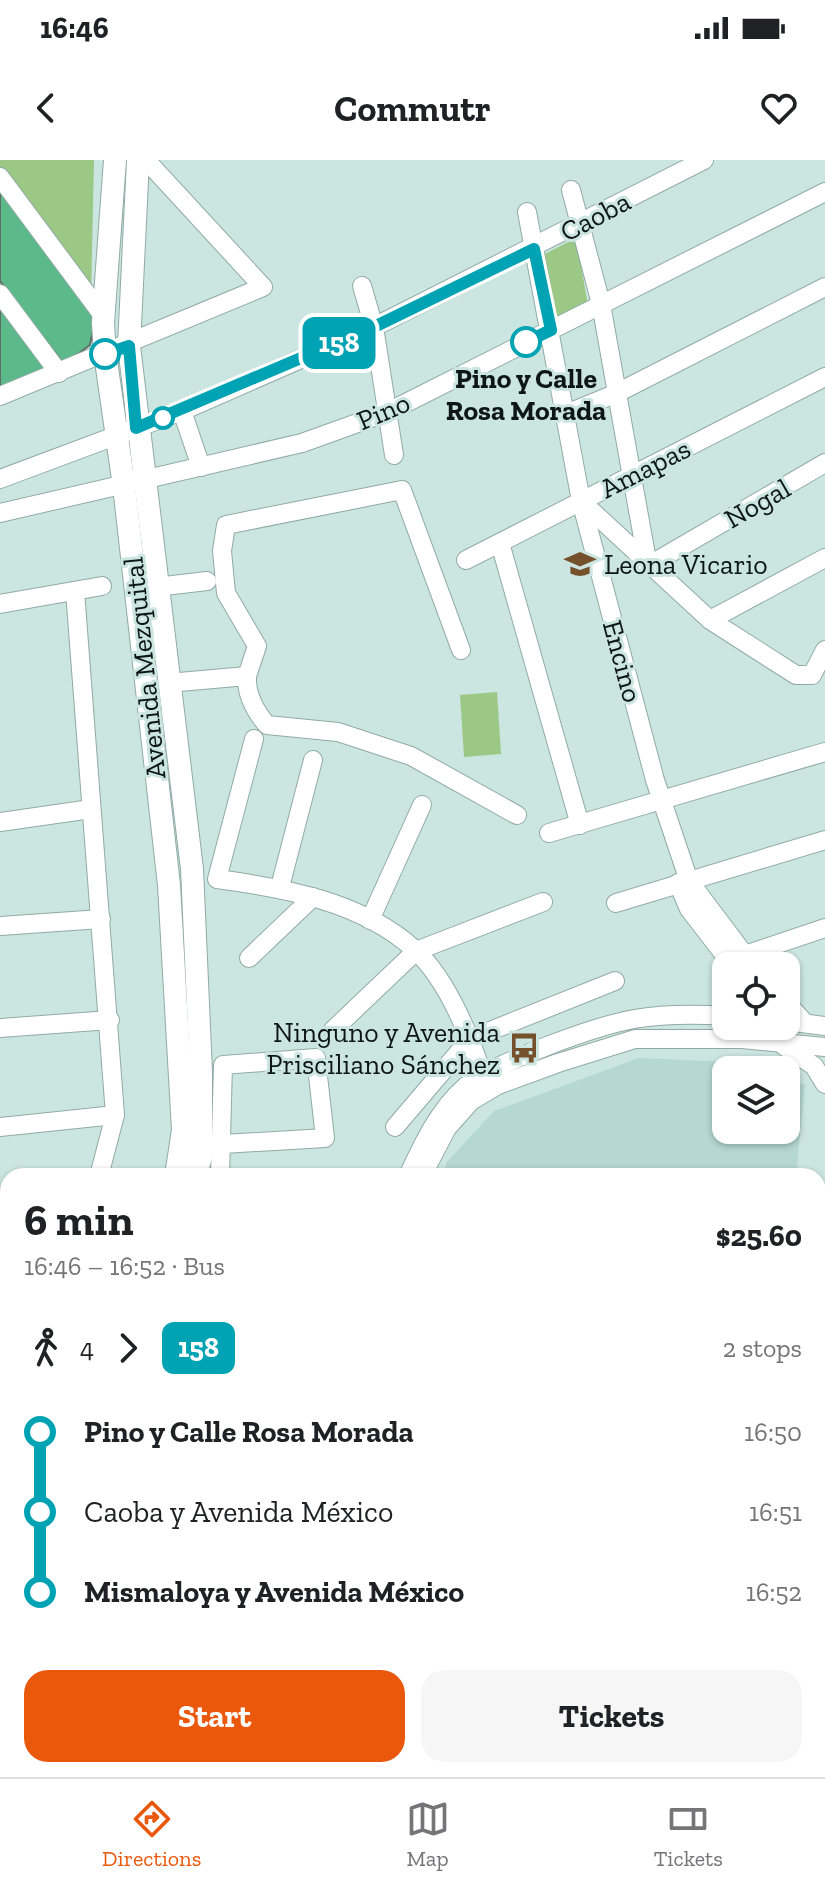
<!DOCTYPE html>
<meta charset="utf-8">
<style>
:root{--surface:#fff;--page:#f6f6f6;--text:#202124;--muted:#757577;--line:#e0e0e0;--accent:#ea580c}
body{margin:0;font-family:"Zilla Slab",serif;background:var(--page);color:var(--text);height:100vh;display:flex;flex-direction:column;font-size:30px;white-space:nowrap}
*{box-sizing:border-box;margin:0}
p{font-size:26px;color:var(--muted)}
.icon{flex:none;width:44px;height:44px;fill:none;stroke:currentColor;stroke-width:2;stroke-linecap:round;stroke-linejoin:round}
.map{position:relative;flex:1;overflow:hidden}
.sheet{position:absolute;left:0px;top:1008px;width:826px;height:610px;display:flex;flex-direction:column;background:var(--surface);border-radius:24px 24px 0 0;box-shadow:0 2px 6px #0004}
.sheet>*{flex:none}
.badge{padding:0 16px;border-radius:12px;font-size:28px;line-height:52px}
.buttons{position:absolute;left:712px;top:792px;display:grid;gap:16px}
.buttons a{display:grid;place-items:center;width:88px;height:88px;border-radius:16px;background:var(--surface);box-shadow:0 2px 6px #0004;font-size:40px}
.map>.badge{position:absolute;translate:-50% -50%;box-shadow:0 0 0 4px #fff}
.legs{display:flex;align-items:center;gap:12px;height:88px;padding:0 24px;font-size:26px}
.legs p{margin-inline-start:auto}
.head{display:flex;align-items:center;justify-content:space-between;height:136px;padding:0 24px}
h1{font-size:44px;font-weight:700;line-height:60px}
.button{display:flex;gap:16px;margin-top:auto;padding:16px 24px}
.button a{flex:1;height:92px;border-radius:24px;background:var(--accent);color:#fff;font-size:32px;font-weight:700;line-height:92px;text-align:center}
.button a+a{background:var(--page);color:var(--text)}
ul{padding:0 24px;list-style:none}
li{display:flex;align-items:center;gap:28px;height:80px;font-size:30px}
li i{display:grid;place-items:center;width:12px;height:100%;margin:0 10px;background:currentColor}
li i::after{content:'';width:20px;height:20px;margin:-10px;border:6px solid;border-radius:50%;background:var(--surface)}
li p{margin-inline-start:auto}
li:first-child i{background:linear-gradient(#0000 50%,currentColor 0)}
li:last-child i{background:linear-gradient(currentColor 50%,#0000 0)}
.status{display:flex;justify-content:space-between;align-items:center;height:56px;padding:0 40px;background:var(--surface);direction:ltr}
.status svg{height:22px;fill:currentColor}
header{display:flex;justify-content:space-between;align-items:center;height:104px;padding:0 24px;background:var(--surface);font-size:36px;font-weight:700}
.menu{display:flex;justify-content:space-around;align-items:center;height:112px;border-top:2px solid var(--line);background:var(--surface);font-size:22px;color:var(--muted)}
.menu a{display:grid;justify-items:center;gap:4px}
.menu .current{color:var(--accent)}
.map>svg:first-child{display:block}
.built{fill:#b6d8d2}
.green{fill:#9bc885}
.shadow{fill:#0003}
.building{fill:#5cba8a;stroke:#5c6f64;stroke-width:2}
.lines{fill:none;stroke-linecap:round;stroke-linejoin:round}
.minor-casing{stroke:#91aaa5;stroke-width:20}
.major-casing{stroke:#91aaa5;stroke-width:24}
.minor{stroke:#fff;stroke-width:18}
.major{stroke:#fff;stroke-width:22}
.line-1-casing{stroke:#fff;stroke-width:18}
.line-1{stroke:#00a3b4;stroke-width:12}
.stop-1-dot{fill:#fff;stroke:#00a3b4;stroke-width:4}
.labels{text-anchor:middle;stroke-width:6;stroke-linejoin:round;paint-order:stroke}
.street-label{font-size:28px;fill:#0d1615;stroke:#cbe5e0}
.stop-label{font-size:28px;font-weight:bold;fill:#0d1615;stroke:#cbe5e0}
.poi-label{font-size:28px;fill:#0d1615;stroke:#cbe5e0;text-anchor:start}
</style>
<div class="status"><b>16:46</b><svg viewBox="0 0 49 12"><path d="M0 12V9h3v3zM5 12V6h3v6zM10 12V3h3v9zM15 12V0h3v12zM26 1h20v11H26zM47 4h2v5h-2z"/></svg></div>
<header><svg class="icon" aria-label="back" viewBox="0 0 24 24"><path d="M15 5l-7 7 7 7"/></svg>Commutr<svg class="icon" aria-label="heart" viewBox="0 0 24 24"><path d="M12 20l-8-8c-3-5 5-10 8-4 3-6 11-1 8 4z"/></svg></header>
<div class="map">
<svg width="825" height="1617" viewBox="0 0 825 1617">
<rect width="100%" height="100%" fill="#cbe5e0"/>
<g class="built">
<path d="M639 898 752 903 769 910H726V970H786V917L805 925 796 1016H445L446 1003 494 951Z"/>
<path d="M458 1610H747L765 1611V1617H457Z"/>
</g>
<g class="green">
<path d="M0 0H94L91 137 0 13Z"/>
<path d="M576 78 588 145 557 163 543 95Z"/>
<path d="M497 532 501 594 464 597 460 535Z"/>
<path d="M8 1422V1610H110V1614L5 1616 0 1423Z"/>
</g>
<g class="shadow">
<path d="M337 1610H428L433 1617H334Z"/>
<path d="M511 1610H532L531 1617H510Z"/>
<path d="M597 1610H616L615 1614 620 1610H640L639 1617H596Z"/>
</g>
<g class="building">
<path d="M0 27 96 156 90 185 64 204 0 121Z"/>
<path d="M0 141 50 208 0 230Z"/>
<rect x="277" y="1610" width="34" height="7"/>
<path d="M346 1610H433L438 1612 436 1617H343Z"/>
<path d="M690 1610H717L725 1611 724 1617H690Z"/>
</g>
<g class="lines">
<g class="minor-casing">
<g id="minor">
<path d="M0 17 104 157"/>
<path d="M571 30 601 144 648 406"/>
<path d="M527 52 581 341 655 620 689 721 753 806"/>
<path d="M362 126 374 167 394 295"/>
<path d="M0 134 59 213"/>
<path d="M0 236 263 127 146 0"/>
<path d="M182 251 201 307"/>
<path d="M566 254 617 233 825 127"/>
<path d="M0 319 182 251 374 167 704 0"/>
<path d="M583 343 710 460 796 515H812L825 490"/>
<path d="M0 353 302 283 388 252 825 32"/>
<path d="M500 383 580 665"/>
<path d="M466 400 825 217"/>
<path d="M648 406 825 303"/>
<path d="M156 427 207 421"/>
<path d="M75 431 115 955 99 1016"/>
<path d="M0 444 102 426"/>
<path d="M710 460 825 398"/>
<path d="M247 516 257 486 226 433 222 391 226 365 402 330 461 490"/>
<path d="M168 523 247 516C246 535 255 551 267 565L338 572 411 596 517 655"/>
<path d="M254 579 217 719C285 728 363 742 415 790 450 822 474 886 487 930"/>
<path d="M0 662 91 649"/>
<path d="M549 673 825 592"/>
<path d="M678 723 689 749 733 806"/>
<path d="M280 727 313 600"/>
<path d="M616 743 825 680"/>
<path d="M370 760 422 645"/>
<path d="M0 766 101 759"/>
<path d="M249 798 313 737"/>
<path d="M736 798 825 768"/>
<path d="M786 842 804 862"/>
<path d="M786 861 825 866"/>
<path d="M0 868 110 860"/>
<path d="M333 870 416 791 543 742"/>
<path d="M784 886 814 906 825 924"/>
<path d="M0 967 115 955"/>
<path d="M395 967 470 879 615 821"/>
<path d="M220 1016 223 905 316 898 325 978 223 984"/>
<path d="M408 1016C422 986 438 951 464 928 492 903 596 866 634 859 664 854 696 854 726 856"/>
<path d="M422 1016 447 968 471 941 498 925 558 903 635 879H742L825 887"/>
<path d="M818 1222 825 1154"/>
<path d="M225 1617 227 1610"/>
<path d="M323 1617 324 1610"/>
<path d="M445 1617 446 1610"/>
<path d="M779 1617 780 1610"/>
<path d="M819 1617 825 1553"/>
</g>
</g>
<g class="major-casing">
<g id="major">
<path d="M115 0 103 163 105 194 124 326 169 725 183 970 176 1016"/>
<path d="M138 0 129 186 192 709 201 912V997L195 1016"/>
<path d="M0 1159H8"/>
<path d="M0 1183 8 1182"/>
<path d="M138 1617V1610"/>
<path d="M158 1617V1610"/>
</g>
</g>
<use href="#minor" class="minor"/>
<use href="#major" class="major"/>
</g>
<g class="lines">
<g class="line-1-casing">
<path id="line-1" d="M105 194 129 186 136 268 374 167 534 89 551 170 526 182"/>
</g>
<use href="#line-1" class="line-1"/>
</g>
<defs>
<g id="school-bare" transform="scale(2.4)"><path d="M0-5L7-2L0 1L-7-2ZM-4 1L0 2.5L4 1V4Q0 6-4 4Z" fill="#75512b" stroke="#cbe5e0" stroke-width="2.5" paint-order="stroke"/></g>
<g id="bus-bare" transform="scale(2.4)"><path d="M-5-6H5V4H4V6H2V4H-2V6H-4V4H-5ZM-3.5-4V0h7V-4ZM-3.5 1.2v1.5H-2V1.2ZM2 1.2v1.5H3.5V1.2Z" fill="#75512b" stroke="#cbe5e0" stroke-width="2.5" paint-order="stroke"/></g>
</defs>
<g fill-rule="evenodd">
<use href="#school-bare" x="580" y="404"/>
<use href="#bus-bare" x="524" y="888"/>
</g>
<g class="stop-1-dot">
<circle cx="526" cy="182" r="14"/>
<circle cx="105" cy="194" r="14"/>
<circle cx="163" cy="258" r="10"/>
</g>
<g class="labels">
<g class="street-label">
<text transform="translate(595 56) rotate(-28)" y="10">Caoba</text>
<text transform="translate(383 251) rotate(-23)" y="10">Pino</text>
<text transform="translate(645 308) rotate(-27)" y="10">Amapas</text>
<text transform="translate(757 343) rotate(-30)" y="10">Nogal</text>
<text transform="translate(623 501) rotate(75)" y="10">Encino</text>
<text transform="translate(144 508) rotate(-96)" y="10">Avenida Mezquital</text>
</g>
<g class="stop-label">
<text x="526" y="228">Pino y Calle<tspan x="526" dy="32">Rosa Morada</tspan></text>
</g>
<g class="poi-label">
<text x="604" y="414">Leona Vicario</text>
<text x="500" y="882" text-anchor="end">Ninguno y Avenida<tspan x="500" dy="32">Prisciliano Sánchez</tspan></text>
</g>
</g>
</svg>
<div class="buttons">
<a><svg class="icon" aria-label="locate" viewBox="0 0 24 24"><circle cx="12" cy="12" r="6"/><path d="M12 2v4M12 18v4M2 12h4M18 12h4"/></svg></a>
<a><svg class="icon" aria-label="layers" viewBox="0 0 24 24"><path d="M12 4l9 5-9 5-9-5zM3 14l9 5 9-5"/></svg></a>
</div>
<b class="badge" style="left:339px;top:183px;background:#00a3b4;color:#fff">158</b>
<section class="sheet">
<div class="head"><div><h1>6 min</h1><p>16:46 – 16:52 · Bus</p></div><b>$25.60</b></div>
<div class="legs"><svg class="icon" aria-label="walk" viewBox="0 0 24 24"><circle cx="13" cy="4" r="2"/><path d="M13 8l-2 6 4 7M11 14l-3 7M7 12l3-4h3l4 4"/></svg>4<svg class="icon" aria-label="forward" viewBox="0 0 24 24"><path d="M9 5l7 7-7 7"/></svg><b class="badge" style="background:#00a3b4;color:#fff">158</b><p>2 stops</p></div>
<ul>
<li><i style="color:#00a3b4"></i><b>Pino y Calle Rosa Morada</b><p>16:50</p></li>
<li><i style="color:#00a3b4"></i><span>Caoba y Avenida México</span><p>16:51</p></li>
<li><i style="color:#00a3b4"></i><b>Mismaloya y Avenida México</b><p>16:52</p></li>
</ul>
<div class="button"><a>Start</a><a>Tickets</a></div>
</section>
</div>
<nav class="menu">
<a class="current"><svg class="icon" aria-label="directions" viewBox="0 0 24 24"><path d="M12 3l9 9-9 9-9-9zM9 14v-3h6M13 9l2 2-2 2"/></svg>Directions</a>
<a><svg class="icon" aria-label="map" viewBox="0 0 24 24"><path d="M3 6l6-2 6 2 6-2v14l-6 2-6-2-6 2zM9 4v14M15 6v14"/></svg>Map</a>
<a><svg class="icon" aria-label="tickets" viewBox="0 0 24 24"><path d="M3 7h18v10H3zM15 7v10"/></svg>Tickets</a>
</nav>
